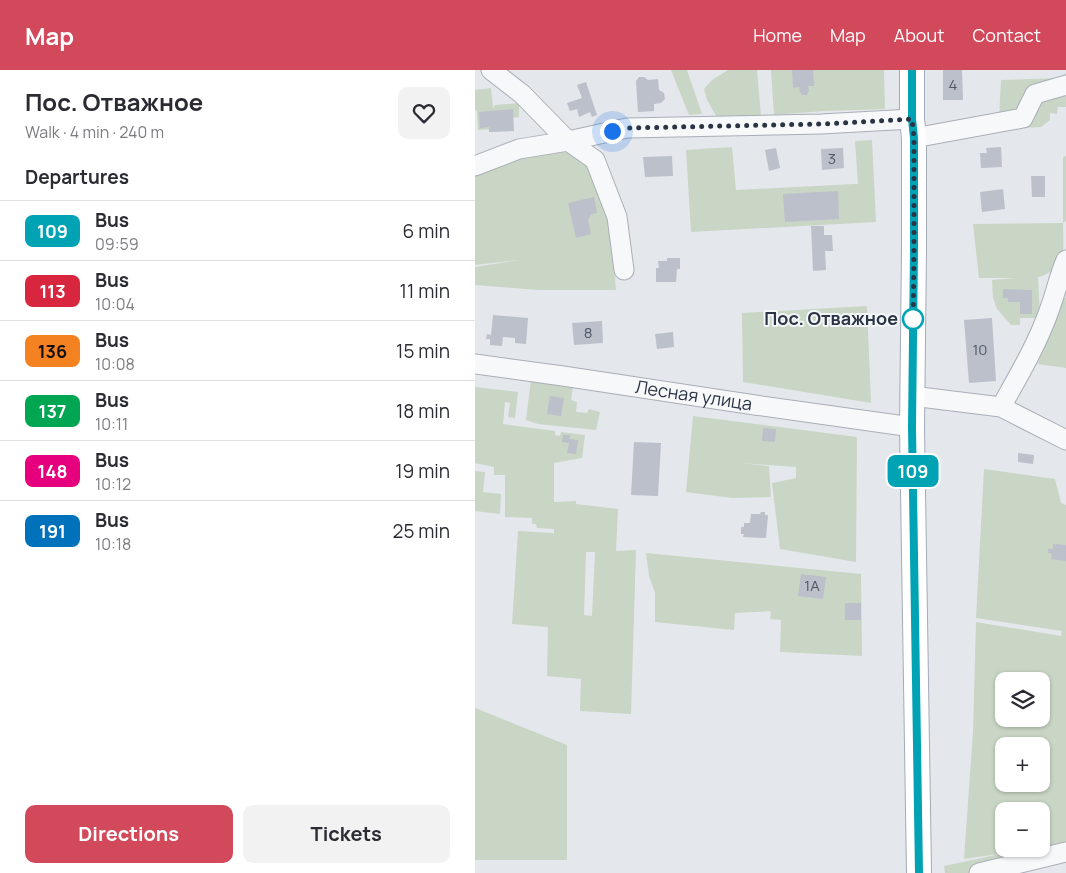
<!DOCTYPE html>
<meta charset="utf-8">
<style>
:root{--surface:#fff;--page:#f2f2f3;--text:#2b2b33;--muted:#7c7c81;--line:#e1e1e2;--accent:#d1495b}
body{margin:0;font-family:Manrope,sans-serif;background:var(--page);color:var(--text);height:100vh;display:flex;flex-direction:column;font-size:19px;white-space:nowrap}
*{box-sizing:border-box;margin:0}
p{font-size:16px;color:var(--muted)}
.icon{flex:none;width:28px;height:28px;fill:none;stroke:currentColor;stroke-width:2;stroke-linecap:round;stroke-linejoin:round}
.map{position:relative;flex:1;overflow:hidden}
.details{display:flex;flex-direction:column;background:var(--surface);width:475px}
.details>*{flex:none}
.badge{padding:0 10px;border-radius:8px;font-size:18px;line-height:32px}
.controls{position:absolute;left:520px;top:602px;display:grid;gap:10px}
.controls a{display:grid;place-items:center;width:55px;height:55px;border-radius:10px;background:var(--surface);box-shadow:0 1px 4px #0004;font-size:25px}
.you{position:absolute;width:25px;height:25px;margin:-12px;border:4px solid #fff;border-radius:50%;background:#1a73e8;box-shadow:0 0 0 8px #1a73e833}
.map>.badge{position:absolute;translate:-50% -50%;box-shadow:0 0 0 2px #fff}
h2{padding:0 25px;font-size:19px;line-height:45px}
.round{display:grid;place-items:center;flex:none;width:52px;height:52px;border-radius:10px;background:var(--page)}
.overview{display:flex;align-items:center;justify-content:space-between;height:85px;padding:0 25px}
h1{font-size:24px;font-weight:700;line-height:38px}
.button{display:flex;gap:10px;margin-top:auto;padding:10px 25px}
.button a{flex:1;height:58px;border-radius:10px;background:var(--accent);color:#fff;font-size:20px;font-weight:700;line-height:58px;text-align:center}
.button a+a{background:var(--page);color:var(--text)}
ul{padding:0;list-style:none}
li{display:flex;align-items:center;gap:15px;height:60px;padding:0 25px;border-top:1px solid var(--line)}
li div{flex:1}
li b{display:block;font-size:19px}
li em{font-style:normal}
li .badge{min-width:55px;font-weight:700;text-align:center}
header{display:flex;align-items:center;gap:30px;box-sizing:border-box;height:70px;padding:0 25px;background:var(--accent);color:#fff}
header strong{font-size:24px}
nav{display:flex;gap:28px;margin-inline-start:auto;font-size:18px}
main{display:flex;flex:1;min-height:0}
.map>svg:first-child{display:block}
.green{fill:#c9d6c5;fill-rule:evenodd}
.building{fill:#bbc0ca}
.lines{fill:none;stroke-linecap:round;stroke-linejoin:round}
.minor-casing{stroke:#a9aeb7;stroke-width:21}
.major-casing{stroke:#a3abb8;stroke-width:26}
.minor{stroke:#f7f8fa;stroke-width:19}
.major{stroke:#fff;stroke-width:24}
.line-casing{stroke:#fff;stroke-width:11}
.line{stroke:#00a3b4;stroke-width:8}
.walk{stroke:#2b3445;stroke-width:5;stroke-dasharray:0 9}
.stop-dot{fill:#fff;stroke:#00a3b4;stroke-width:2.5}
.labels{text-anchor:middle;stroke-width:4;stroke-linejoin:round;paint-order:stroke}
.number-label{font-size:15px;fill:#4f5766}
.stop-label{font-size:18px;font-weight:bold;fill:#2b3445;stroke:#f4f6f9;text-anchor:end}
.street-label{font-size:18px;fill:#2b3445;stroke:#f4f6f9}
</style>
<header>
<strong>Map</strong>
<nav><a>Home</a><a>Map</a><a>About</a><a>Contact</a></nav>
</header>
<main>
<section class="details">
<div class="overview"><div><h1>Пос. Отважное</h1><p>Walk · 4 min · 240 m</p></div><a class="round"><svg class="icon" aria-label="heart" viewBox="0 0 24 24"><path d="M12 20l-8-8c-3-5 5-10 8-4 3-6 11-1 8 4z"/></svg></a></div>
<h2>Departures</h2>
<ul>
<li><span class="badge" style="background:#00a3b4;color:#fff">109</span><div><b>Bus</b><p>09:59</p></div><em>6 min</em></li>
<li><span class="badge" style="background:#d7263d;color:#fff">113</span><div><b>Bus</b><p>10:04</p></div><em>11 min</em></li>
<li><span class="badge" style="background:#f58220;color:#111">136</span><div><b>Bus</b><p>10:08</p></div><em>15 min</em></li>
<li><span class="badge" style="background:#00a651;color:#fff">137</span><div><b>Bus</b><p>10:11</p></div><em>18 min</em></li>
<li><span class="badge" style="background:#e6007e;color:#fff">148</span><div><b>Bus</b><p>10:12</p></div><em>19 min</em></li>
<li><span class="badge" style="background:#0072bc;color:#fff">191</span><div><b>Bus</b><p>10:18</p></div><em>25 min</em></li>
</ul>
<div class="button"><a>Directions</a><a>Tickets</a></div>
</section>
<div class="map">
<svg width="591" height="803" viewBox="0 0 591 803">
<rect width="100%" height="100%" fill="#e4e7ec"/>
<g class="green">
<path d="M196 0H212L227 44 214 45Z"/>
<path d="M253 0H282L286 46 243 49 232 30 229 19 237 10Z"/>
<path d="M296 0H409L410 39 349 41 299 45Z"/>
<path d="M591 3V37H583L582 44 575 43V50L566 57 549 58V49H524L526 10 586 8Z"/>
<path d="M16 18 18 38 20 35 44 33V47L21 49 22 62H19V59L3 60 2 41 0 40V20Z"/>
<path d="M397 70 401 152 216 162 211 80 257 77 261 120 379 114H383L380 71Z"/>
<path d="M107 75 139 144 137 168 141 220H63L0 215V197L44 190 0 195V98Z"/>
<path d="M591 86V151L588 153C588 163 589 173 588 182 586 194 575 205 563 207L565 248H545V255H536L522 239 518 228 517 210 541 208H504L498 154 588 153V87Z"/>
<path d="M590 214H591V298L563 294 573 259 576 228H591Z"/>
<path d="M392 236 396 333 268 312 267 243Z"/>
<path d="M56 309 98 316 96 330 102 332 101 342 112 343 114 339 125 342 121 360 63 354 51 350Z"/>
<path d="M0 317 43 322 40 348 33 347 35 333 30 332 28 354 80 361V365L85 366 86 362 110 365 107 388 79 393V432L101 431V434L143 439 141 481 161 480 156 644 105 641 106 609 72 606 73 557 37 554 43 461 78 463 79 465V459L62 458 61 454H57V448L30 447V405H19V397L0 393ZM111 482H120L117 546 109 545Z"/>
<path d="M218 346 382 367 381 492 305 479 297 413 321 408V397L265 393 294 396 296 427 257 428 211 422Z"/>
<path d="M509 399 580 409 586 433 591 435V784L498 803H470L469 796 530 783 489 789 498 662 501 552 586 566 587 561 501 548ZM529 611H566V649H529ZM529 676H566V714H529ZM529 741H566V779H529Z"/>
<path d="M0 401 10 402 8 422 26 424 25 444 0 441Z"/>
<path d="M171 483 386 504 387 586 305 582 306 550 295 549 296 541 260 543 259 560 180 552V523L174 506Z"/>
<path d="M0 638 92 675V790H0Z"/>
</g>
<g class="building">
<path d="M317 0H338L339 16H333L334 21 332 25H327L325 22 324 17 318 18Z"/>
<path d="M468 0H487L488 30H468Z"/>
<path d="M164 7H169L173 10 183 9 184 20 189 23 190 29 186 33 179 34V41L163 42 161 11Z"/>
<path d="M111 12 122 45 117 47 115 42 104 47 102 39 95 41 92 33 107 28 102 15Z"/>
<path d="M38 39 39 61 14 62V57L5 58 4 42Z"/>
<path d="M526 77 527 97 506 98 505 83H512L511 78Z"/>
<path d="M301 78 305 98 294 101 290 80Z"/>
<path d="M368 78 369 98 347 100 346 79Z"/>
<path d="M197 86 198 106 170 107 168 87Z"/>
<path d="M556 106H570V127H557Z"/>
<path d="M528 119 530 139 507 142 505 122Z"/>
<path d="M363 121 364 149 310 152 308 124Z"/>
<path d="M119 127 122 143 116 144 114 149 113 150 116 164 101 168 93 133Z"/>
<path d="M336 156H349V165H357L358 181H350L351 200 338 201Z"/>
<path d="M192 188H205V199H202L201 212H181V198H184L183 191H192Z"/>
<path d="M528 219 557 220V244H545V232H533V228H528Z"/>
<path d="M18 245 53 248 51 274 40 273V268L28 267 27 276 15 275V269H11L12 264 16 265Z"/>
<path d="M517 248 521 311 494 313 489 250Z"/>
<path d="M127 251 128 273 99 275 97 253Z"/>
<path d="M198 262 199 277 182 279 180 264Z"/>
<path d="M75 326 89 328 86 346 72 344Z"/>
<path d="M288 358 301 359 300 372 287 371Z"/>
<path d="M88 365H95L94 369 103 370 101 384 92 383 94 373 87 372Z"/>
<path d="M159 372 186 373 183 426 156 425Z"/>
<path d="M543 383 559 385 558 394 543 392Z"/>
<path d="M286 442H290V445H293L291 468 268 467 269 464H266V457H269V453H275L276 444H285Z"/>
<path d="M578 474 591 475V491L576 489 577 484 573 483V479H578Z"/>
<path d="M326 504 351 507 348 529 323 526Z"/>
<rect x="370" y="533" width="16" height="17"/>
</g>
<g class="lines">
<g class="minor-casing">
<g id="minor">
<path d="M16 0 47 24 93 71 120 90 142 147 149 200"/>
<path d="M439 68 548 48 560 24 591 15"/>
<path d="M0 96 44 79 93 71 152 58 346 54 437 49"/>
<path id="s1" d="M0 294 88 306 280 335 437 357"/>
<path d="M437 326 526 337 591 370"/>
<path d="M526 337C544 305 563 273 575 238 581 222 584 206 591 190"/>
<path d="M504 803 591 782"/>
</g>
</g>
<g class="major-casing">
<path id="major" d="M437 0V49L439 68V180L437 357 444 803"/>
</g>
<use href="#minor" class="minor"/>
<use href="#major" class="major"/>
</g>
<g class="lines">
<g class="line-casing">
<path id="line" d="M437 0V49L439 68V180L437 357 444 803"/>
</g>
<use href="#line" class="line"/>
<path class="walk" d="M137 61 152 58 346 54 437 49 439 68V180L438 253V249"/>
</g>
<circle class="stop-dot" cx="438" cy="249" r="10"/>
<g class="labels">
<g class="number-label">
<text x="478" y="20">4</text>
<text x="357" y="94">3</text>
<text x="113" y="268">8</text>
<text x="505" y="285">10</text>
<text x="337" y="521">1А</text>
</g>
<g class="stop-label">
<text x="423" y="255">Пос. Отважное</text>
</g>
<g class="street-label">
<text dy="6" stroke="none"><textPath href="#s1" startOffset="221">Лесная улица</textPath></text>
</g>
</g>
</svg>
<div class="controls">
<a><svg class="icon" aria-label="layers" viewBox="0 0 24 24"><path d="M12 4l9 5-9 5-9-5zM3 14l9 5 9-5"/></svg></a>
<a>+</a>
<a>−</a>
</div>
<div class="you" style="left:137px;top:61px"></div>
<b class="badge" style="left:438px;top:401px;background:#00a3b4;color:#fff">109</b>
</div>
</main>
